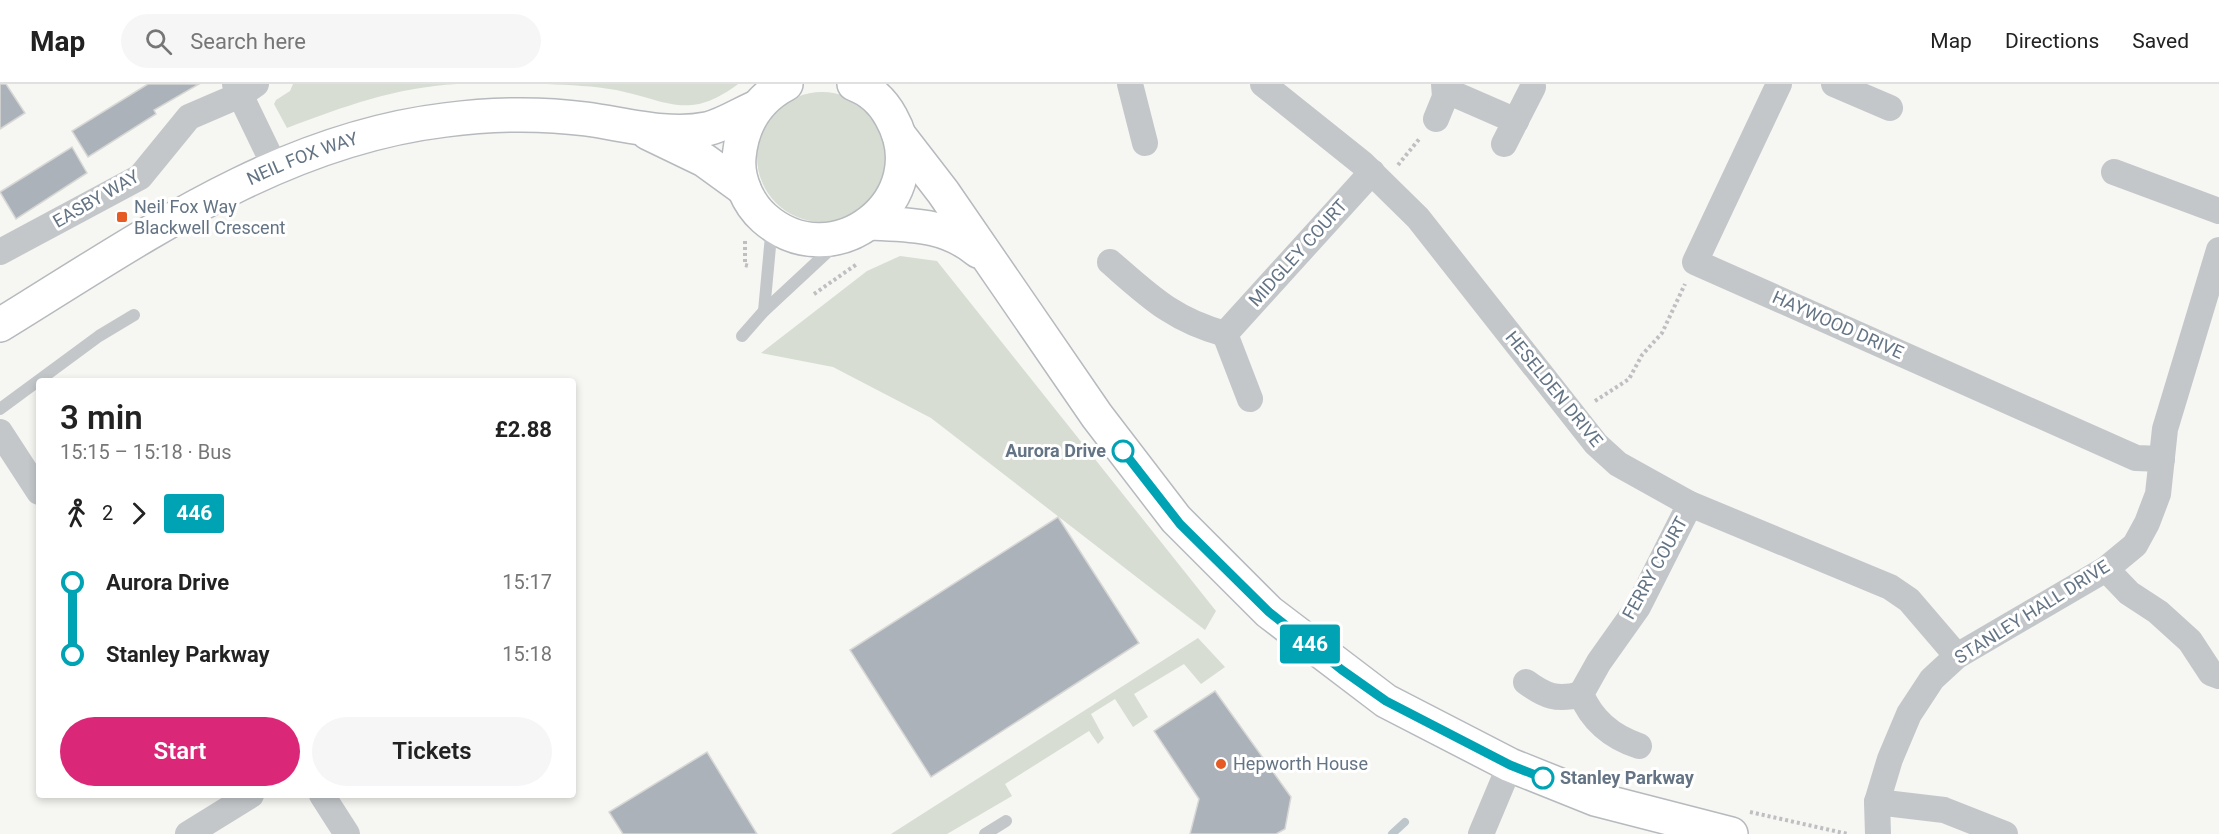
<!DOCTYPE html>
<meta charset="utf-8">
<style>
:root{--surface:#fff;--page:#f6f6f6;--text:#222;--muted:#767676;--line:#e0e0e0;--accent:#db2777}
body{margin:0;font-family:Roboto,sans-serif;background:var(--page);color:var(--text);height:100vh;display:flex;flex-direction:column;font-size:22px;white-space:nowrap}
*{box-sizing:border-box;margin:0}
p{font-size:20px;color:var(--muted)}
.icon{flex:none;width:33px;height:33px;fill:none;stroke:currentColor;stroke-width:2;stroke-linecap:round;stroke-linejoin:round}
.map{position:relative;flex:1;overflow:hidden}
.sheet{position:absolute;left:36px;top:294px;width:540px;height:420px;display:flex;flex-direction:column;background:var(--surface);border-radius:6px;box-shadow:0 3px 9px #0003}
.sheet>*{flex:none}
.badge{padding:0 12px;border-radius:4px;font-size:21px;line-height:39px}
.map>.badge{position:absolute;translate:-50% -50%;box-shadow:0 0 0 3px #fff}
.legs{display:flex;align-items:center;gap:9px;height:66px;padding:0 24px;font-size:20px}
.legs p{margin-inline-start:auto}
.summary{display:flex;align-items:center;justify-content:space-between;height:102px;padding:0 24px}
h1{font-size:33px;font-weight:600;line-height:45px}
.action{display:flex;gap:12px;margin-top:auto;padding:12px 24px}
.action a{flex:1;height:69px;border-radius:36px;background:var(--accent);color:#fff;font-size:24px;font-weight:600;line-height:69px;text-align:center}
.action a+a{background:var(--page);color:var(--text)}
ul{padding:0 24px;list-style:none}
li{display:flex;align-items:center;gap:21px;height:72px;font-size:22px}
li i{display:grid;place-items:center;width:9px;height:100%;margin:0 8px;background:currentColor}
li i::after{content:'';width:15px;height:15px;margin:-8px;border:4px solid;border-radius:50%;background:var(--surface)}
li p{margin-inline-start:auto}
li:first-child i{background:linear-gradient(#0000 50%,currentColor 0)}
li:last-child i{background:linear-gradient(currentColor 50%,#0000 0)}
header{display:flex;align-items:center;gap:36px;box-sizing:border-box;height:84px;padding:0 30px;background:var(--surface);border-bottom:2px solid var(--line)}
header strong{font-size:28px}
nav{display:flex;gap:33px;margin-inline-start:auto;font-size:21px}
.search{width:420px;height:54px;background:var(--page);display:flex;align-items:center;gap:15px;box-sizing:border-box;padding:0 21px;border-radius:33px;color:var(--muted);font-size:22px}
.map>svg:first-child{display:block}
.green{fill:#d7ddd3}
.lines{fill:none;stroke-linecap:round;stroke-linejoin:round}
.stream{stroke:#bcc6cb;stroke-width:8}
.building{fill:#abb2b9;stroke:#d7d7d5;stroke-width:1.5}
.primary-casing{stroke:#b6babe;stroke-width:36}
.path{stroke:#bdbfc1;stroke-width:4;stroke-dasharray:3 3;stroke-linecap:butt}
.lane{stroke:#c3c7ca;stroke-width:12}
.street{stroke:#c3c7ca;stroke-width:26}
.primary{stroke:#fff;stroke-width:33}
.line-1-casing{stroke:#fff;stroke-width:14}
.line-1{stroke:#00a3b4;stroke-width:9}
.poi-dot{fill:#e55b23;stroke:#fff;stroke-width:2}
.stop-1-dot{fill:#fff;stroke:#00a3b4;stroke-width:3}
.labels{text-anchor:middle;stroke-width:6;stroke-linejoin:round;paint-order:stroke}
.street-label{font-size:18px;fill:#647484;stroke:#fff}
.poi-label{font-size:18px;fill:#647484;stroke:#fff;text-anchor:start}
.stop-label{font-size:18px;font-weight:bold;fill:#647484;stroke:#fff;text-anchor:end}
</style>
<header>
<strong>Map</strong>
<div class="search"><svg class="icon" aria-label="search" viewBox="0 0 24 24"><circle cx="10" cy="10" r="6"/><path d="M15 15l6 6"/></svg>Search here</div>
<nav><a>Map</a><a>Directions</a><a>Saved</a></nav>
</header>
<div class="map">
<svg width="2219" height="750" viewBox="0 0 2219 750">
<rect width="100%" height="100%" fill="#f6f6f2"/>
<g class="green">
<path d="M293 0H457C397 3 342 23 287 44L274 20 276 16 290 7Z"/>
<path d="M547 0H738C689 37 669 17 616 6 594 2 570 1 547 0Z"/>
<circle cx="822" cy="73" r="65"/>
<path d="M900 172 937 177 1216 527 1205 546 931 334 833 283 761 269 867 187Z"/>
<path d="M1198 554 1225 583 1201 600 1184 580 1134 610 1148 633 1133 643 1115 615 1091 630 1104 654 1098 660 1089 647 1005 700 1012 712 947 750H891Z"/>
</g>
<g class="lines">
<path class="stream" d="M1392 750 1405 738"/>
</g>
<g class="building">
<path d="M0 0H6L25 29 0 45Z"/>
<path d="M148 0H199L154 26 156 30 88 73 72 47Z"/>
<path d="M72 63 87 89 16 135 0 108Z"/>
<path d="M1058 433 1139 559 931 693 850 566Z"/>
<path d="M1215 607 1291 713 1285 745 1276 750H1190L1199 715 1154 647Z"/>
<path d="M707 668 757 750H623L609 728Z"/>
</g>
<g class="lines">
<g class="primary-casing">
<g id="primary">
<path d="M786 0C757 15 742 41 739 73 737 95 748 120 764 134 834 196 937 114 891 33 883 18 870 6 854 0"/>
<path d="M648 49 704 76 744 105"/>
<path d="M899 51 943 108 1097 332 1176 435 1269 528 1386 617 1510 681 1595 715 1731 750"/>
<path d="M871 139C911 141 946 140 978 167"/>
<path id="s1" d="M0 241C140 155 278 56 445 36 491 30 540 29 586 35 624 40 668 53 707 45 724 41 742 29 757 23"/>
</g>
</g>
<g class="path">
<path d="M1398 81 1420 54"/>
<path d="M745 157V181L749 182"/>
<path d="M814 210 857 180"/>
<path d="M1595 317 1629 295 1642 271 1662 249 1685 200"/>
<path d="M1750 728 1848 750"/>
</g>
<g class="lane">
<path d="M764 227 772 141"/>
<path d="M742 252 764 227 834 162"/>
<path d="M0 325 99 252 134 231"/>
<path d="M985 750 1006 737"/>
</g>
<g class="street">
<path d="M235 0 275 83"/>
<path d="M1130 0 1145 59"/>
<path d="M1263 0 1363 80 1418 134 1596 360 1618 380 1690 420 1890 503 1909 516 1957 572"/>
<path d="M1779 0 1695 178 2136 374 2162 375"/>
<path d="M1834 0 1890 24"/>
<path d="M1445 6 1516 37"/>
<path d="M1436 35 1445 13 1444 0"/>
<path d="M1504 60 1533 3"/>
<path d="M2114 88 2219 127"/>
<path d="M0 168 140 93 189 33 240 11 256 0"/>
<path d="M1110 178C1149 212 1173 236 1225 250"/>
<path d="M1250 315 1225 250 1372 88"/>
<path d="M0 348 39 408"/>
<path d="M2106 485 2129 509 2158 528 2190 557 2211 589 2219 592"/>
<path d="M1526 598C1545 612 1557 617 1581 610"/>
<path d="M1639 662C1612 653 1592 637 1581 610L1599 578 1638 523 1690 420"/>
<path d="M322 711 347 750"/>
<path d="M1877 718 1944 726 2005 750"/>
<path d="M188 750 251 711"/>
<path d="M1481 750 1510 681"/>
<path d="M1878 750 1877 718 1890 675 1909 630 1932 595 1957 572 2106 485 2135 461 2147 439 2158 410 2165 345 2219 166"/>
</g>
<use href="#primary" class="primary"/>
</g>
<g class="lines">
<g class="line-1-casing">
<path id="line-1" d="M1123 367 1180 440 1269 528 1342 586 1386 617 1510 681 1543 694"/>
</g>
<use href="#line-1" class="line-1"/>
</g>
<g class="poi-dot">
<rect x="116" y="127" width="12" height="12" rx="3"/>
<circle cx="1221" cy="680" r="6"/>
</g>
<g class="stop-1-dot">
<circle cx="1123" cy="367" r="10"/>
<circle cx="1543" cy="694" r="10"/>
</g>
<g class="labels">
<g class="street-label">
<text dy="6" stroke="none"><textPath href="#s1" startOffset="346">NEIL FOX WAY</textPath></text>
<text transform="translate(96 115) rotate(-30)" y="6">EASBY WAY</text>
<text transform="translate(1298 169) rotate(-48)" y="6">MIDGLEY COURT</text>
<text transform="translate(1838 241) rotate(24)" y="6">HAYWOOD DRIVE</text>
<text transform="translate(1554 305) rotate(51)" y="6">HESELDEN DRIVE</text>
<text transform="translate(1655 484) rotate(-61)" y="6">FERRY COURT</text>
<text transform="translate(2032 528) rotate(-32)" y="6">STANLEY HALL DRIVE</text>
</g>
<g class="poi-label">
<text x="134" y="129">Neil Fox Way<tspan x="134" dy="21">Blackwell Crescent</tspan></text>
<text x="1233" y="686">Hepworth House</text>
</g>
<g class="stop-label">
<text x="1106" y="373">Aurora Drive</text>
<text x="1560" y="700" text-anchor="start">Stanley Parkway</text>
</g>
</g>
</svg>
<b class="badge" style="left:1310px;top:560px;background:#00a3b4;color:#fff">446</b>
<section class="sheet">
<div class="summary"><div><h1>3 min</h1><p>15:15 – 15:18 · Bus</p></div><b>£2.88</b></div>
<div class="legs"><svg class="icon" aria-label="walk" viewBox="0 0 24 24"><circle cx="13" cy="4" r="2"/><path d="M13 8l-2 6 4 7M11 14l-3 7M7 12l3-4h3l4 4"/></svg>2<svg class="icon" aria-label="forward" viewBox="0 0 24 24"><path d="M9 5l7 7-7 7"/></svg><b class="badge" style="background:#00a3b4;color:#fff">446</b></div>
<ul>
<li><i style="color:#00a3b4"></i><b>Aurora Drive</b><p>15:17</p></li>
<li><i style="color:#00a3b4"></i><b>Stanley Parkway</b><p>15:18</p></li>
</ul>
<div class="action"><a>Start</a><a>Tickets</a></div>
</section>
</div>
